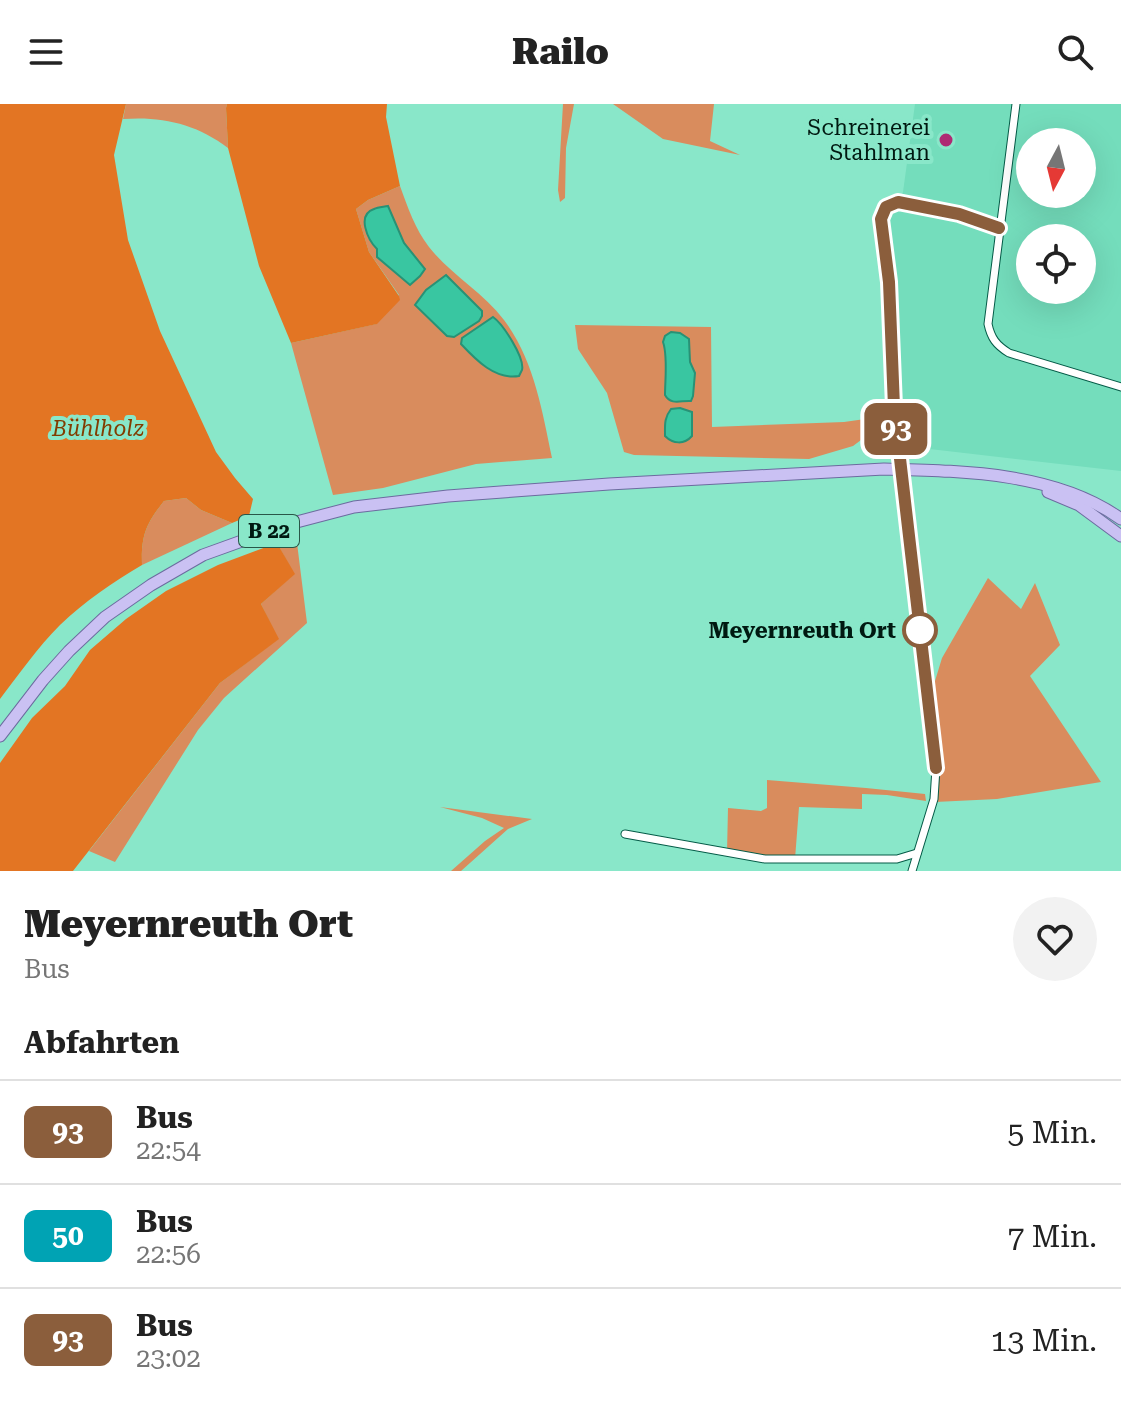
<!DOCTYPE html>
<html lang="de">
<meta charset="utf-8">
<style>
:root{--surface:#fff;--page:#f2f2f2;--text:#222;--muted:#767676;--line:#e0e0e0}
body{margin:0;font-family:"Roboto Serif",serif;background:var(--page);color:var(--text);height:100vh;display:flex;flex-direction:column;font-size:30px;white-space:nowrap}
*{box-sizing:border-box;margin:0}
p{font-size:26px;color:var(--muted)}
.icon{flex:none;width:44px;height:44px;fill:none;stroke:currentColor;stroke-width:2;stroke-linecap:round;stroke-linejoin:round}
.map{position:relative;height:767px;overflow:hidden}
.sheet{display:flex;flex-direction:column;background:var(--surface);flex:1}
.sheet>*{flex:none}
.badge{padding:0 16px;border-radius:12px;font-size:28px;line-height:52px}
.needle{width:52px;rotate:187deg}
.controls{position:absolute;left:1016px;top:24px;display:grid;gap:16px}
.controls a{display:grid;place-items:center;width:80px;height:80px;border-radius:50%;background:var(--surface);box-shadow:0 8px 32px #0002;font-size:40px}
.map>.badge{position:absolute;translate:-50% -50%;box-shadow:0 0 0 4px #fff}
h2{padding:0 24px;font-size:30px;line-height:72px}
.round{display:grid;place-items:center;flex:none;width:84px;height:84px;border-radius:42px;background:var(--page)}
.head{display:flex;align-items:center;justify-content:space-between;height:136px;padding:0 24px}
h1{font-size:38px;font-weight:800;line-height:60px}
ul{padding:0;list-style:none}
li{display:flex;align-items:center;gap:24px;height:104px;padding:0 24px;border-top:2px solid var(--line)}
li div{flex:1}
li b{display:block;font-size:30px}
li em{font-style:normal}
li .badge{min-width:88px;font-weight:700;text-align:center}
header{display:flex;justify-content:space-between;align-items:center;height:104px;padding:0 24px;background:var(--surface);font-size:36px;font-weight:800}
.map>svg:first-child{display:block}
.built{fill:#74ddbc;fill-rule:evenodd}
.green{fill:#d98c5d}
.forest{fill:#e37523}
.water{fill:#39c6a1;stroke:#289276;stroke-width:2}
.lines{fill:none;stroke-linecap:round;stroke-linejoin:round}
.minor-casing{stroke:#045b47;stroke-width:9}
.primary-casing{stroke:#6c6b9f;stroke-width:13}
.minor{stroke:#fff;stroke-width:7}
.primary{stroke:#cac1f3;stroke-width:11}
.minor-bridge-casing{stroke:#045b47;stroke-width:9;stroke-linecap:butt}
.minor-bridge{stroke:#fff;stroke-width:7}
.line-casing{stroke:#fff;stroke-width:18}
.line{stroke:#8b5e3c;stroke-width:12}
.poi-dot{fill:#ae2a73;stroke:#89e7c9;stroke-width:3}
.stop-dot{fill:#fff;stroke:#8b5e3c;stroke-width:4}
.labels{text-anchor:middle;stroke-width:8;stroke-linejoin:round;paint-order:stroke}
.shield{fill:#89e7c9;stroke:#295748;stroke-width:2}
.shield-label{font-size:20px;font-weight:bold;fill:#001911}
.poi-label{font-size:22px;fill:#001911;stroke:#89e7c9;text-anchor:end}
.park-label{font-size:22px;font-style:italic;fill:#823c00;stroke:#89e7c9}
.stop-label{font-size:22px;font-weight:bold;fill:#001911;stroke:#89e7c9;text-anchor:end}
</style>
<header><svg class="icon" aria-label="menu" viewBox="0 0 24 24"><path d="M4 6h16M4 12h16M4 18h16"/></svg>Railo<svg class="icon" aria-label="search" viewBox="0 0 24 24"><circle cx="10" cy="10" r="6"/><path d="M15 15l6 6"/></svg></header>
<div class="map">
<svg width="1121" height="767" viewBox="0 0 1121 767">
<rect width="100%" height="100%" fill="#89e7c9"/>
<path class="built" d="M915 0H1121V367L904 342 898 244 881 115 886 103 898 98 903 88ZM1030 38H1082V90H1030ZM1030 134H1082V186H1030Z"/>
<g class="green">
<path d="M126 0H227L226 4 228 44C197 20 162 12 123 15Z"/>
<path d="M563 0H574L566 44 565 94 560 98 558 86Z"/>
<path d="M613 0H714L710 37 740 51 663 35Z"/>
<path d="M400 82C408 104 415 125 429 143 450 170 483 188 504 216 534 256 542 306 552 354L476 360 383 384 333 391 291 239 376 220 399 191 369 148 356 105 368 96Z"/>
<path d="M575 221 711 223 712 323 844 318 872 314 865 333 853 342 809 355 634 351 624 348 607 289 578 245Z"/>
<path d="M186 394 201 406 232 419 142 461C141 431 146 420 164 397Z"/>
<path d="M277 439H297L307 519 224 594 198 626 115 758 89 747 220 579 278 535 261 500 294 470Z"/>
<path d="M988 474 1021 505 1035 479 1060 541 1030 572 1101 678 997 695 935 698 930 613 935 577 942 554Z"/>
<path d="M767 676 866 684 925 690 926 697 887 691 862 690V705L799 703 795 755 727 748 728 704 761 707 767 704Z"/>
<path d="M440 703 532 715 508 725 461 767H451L485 737 504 724 482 714Z"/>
</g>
<g class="forest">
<path d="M0 0H126L114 51 128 136 160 227 216 348 235 374 253 395 249 412 232 419 201 406 186 394 164 397C146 420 141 431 142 461 113 478 85 497 60 521 38 543 19 570 0 595Z"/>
<path d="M227 0H387L386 13 400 82 368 96 356 105 369 148 399 192 400 196 377 220 291 239 259 162 228 44 226 4Z"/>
<path d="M277 439 295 470 261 500 279 535 220 579 73 767H0V659L32 614 65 582 90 546 126 515 166 487 218 461Z"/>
</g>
<g class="water">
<path d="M388 102 404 139 425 165 420 172 410 181 377 153V145C368 136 356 111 374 105 378 103 383 103 388 102Z"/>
<path d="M446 171 482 207V212L479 217 454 233 447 232 415 201 426 186Z"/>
<path d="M493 213C503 220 525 254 522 266 521 268 520 270 519 272 495 276 476 256 461 240L462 234Z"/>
<path d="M671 228 680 229 689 235 690 258 695 269 693 292 691 297C682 296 671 302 665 291 665 276 668 252 663 238L665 232Z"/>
<path d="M680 304 692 308V332C684 341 673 340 665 332 665 321 664 314 671 305Z"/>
</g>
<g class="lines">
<g class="minor-casing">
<g id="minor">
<path d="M1016 0 988 220C991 234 996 241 1009 249L1121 283"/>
<path d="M897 342 894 303 889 178 881 115 886 103 898 98 959 110 999 124"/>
<path d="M903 384 936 664 934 695 912 767"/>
<path d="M625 730 765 755H897L917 749"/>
</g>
</g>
<g class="primary-casing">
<g id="primary">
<path d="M1048 388 1079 401 1121 432"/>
<path d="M0 632 43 576 69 547 105 513 151 481 203 451 289 420 354 403 448 392 609 380 884 365C962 367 1056 368 1121 415"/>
</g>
</g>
<use href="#minor" class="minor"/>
<use href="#primary" class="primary"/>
<g class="minor-bridge-casing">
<path id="minor-bridge" d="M897 342 903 384"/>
</g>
<use href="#minor-bridge" class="minor-bridge"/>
</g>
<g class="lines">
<g class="line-casing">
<path id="line" d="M936 664 894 303 889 178 881 115 886 103 898 98 959 110 999 124"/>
</g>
<use href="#line" class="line"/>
</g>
<circle class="poi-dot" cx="946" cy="36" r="8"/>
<circle class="stop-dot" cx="920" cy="526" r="16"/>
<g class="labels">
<rect class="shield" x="239" y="411" width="60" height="32" rx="6"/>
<g class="shield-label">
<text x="269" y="434">B 22</text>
</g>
<g class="poi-label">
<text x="930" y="31">Schreinerei<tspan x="930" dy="25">Stahlman</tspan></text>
</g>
<g class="park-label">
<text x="98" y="332">Bühlholz</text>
</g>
<g class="stop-label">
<text x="896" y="534">Meyernreuth Ort</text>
</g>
</g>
</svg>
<div class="controls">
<a><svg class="needle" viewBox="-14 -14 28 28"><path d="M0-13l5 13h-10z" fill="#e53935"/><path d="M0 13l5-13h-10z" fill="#767676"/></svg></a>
<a><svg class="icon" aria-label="locate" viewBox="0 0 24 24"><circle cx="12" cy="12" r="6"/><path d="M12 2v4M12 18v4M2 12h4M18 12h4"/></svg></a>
</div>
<b class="badge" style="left:896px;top:325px;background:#8b5e3c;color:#fff">93</b>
</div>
<section class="sheet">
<div class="head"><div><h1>Meyernreuth Ort</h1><p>Bus</p></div><a class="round"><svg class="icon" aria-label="heart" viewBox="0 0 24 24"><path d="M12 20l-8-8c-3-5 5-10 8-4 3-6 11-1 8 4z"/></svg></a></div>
<h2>Abfahrten</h2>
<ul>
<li><span class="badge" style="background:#8b5e3c;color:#fff">93</span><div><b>Bus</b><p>22:54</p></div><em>5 Min.</em></li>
<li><span class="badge" style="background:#00a3b4;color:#fff">50</span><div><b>Bus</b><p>22:56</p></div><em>7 Min.</em></li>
<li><span class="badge" style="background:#8b5e3c;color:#fff">93</span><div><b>Bus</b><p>23:02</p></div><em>13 Min.</em></li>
</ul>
</section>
